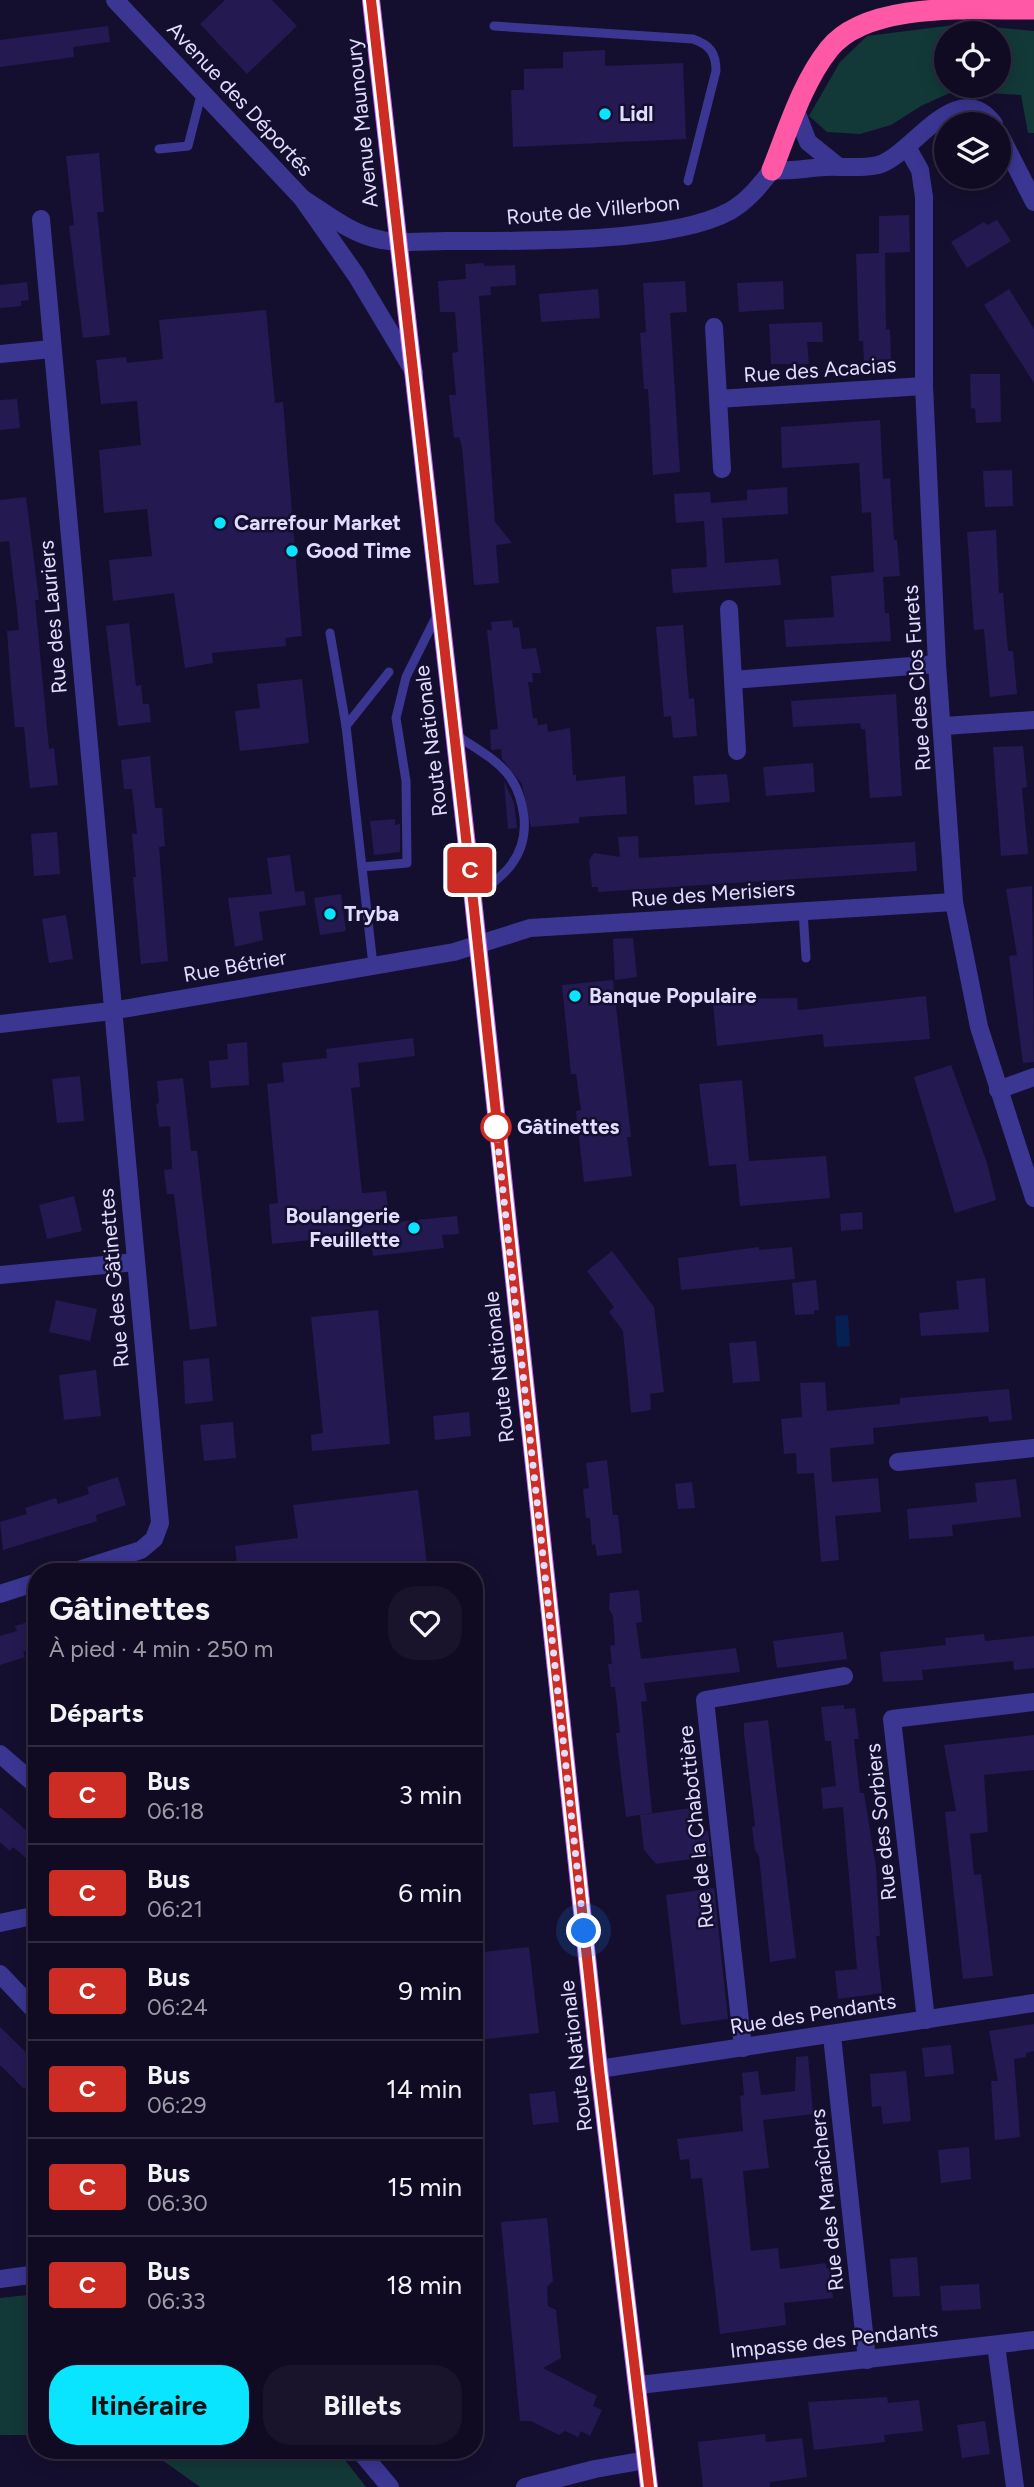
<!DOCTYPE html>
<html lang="fr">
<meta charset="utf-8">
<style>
:root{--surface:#100b23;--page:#19142b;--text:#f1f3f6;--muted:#9c9ba6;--line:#302b41;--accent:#09e4ff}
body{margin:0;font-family:Figtree,sans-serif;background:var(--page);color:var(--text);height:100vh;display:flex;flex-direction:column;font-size:26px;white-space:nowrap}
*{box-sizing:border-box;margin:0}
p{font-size:23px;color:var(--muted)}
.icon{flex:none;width:38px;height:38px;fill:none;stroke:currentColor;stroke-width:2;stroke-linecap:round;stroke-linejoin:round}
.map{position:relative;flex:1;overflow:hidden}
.side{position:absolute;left:28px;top:1563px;width:455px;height:896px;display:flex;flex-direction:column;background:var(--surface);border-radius:28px;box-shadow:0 4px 18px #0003,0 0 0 2px var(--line)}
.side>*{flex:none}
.badge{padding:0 14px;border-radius:5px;font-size:24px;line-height:46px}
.controls{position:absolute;left:934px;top:21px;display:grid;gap:14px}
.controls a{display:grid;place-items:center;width:77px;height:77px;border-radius:50%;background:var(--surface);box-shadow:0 4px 18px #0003,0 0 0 2px var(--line);font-size:35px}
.you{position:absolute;width:35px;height:35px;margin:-18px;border:5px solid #fff;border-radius:50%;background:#1a73e8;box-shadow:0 0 0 10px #1a73e833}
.map>.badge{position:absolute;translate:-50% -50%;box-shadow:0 0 0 4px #fff}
h2{padding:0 21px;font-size:26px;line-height:63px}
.round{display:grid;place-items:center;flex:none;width:74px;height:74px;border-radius:28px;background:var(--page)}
.headline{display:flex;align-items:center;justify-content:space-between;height:119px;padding:0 21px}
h1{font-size:33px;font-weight:700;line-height:52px}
.button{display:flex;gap:14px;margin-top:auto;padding:14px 21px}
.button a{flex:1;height:80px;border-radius:28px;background:var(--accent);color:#111;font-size:28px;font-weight:700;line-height:80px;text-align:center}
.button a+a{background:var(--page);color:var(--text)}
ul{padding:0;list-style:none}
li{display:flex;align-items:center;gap:21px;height:98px;padding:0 21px;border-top:2px solid var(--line)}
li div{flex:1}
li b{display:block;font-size:26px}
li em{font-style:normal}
li .badge{min-width:77px;font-weight:700;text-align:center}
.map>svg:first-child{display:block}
.green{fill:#123938;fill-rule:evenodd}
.water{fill:#062151}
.building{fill:#251952}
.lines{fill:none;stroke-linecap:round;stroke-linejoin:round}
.lane{stroke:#3b3692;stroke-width:9}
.street{stroke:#3b3692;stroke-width:18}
.primary{stroke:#c764ff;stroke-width:18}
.highway{stroke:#ff58a6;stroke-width:21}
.line-casing{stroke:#fff;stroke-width:16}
.line{stroke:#cc2c24;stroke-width:10}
.walk{stroke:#e1ddff;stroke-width:7;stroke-dasharray:0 12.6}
.poi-dot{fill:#09e4ff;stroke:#150f2f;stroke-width:2.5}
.stop-dot{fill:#fff;stroke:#cc2c24;stroke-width:3.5}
.labels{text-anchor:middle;stroke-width:5;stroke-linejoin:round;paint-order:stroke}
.street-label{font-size:21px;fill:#e1ddff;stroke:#150f2f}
.poi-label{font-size:21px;font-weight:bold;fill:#e1ddff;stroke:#150f2f;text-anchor:start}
.stop-label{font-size:21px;font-weight:bold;fill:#e1ddff;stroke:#150f2f;text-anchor:start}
</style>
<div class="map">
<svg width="1034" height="2487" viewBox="0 0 1034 2487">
<rect width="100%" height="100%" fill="#150f2f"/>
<g class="green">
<path d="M962 24 1034 31V133H1028L1021 95 954 91 921 106 891 125 860 134 827 132 809 116 840 62 867 36ZM999 33V86H947V33Z"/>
<path d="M37 2294V2435H0V2298Z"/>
<path d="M135 2450H337L366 2487H200L165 2462Z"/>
</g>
<path class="water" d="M848 1315 850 1346 837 1347 835 1316Z"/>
<g class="building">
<path d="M225 0H272L297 26 247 74 200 24Z"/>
<path d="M108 26 110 42 73 47 74 57 0 67V40Z"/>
<path d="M605 50V66L683 63 686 139 513 147 511 90H524V69L563 68V52Z"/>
<path d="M99 153 104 212H97L110 335 83 338 69 226 74 225 66 156Z"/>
<path d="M909 215 910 252 885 253 886 330 890 329 891 359 864 361 863 341H859L856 254 879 253V216Z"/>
<path d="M997 220 1011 241 967 268 951 242 984 222 987 225Z"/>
<path d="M484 263V266L515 265 516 285 490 287 491 295 479 296 495 522 512 543 496 545 499 583 474 585 462 447 459 437 454 438 449 395H456L452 353 458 352 455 312H440L438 281 466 279 465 264Z"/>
<path d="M685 281 687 312 670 313 680 472 653 475 648 389H644L640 333 646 332 643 283Z"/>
<path d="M783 281 784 309 739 312 737 283Z"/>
<path d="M27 282 29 300 21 301V306L0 308V285Z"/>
<path d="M598 289 600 318 541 322 539 294Z"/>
<path d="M1009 289 1034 329V383L984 305Z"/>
<path d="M266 310 275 403 283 402 302 636 285 638 286 646 212 653 213 663 185 668 174 593 113 601 109 560 152 556 147 509 104 513 99 450 141 445 137 401 101 404 96 360 126 357 127 363 163 359 159 320Z"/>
<path d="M822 322 823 342H807L809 364H771L769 324Z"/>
<path d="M970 374H1000L1001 422 976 423 975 409 971 408Z"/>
<path d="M17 399 20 428 0 430V400Z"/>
<path d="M880 420 883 479 890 478 894 540H897L900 576 883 577 885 613H889L891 641 786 647 784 620 834 617 831 576 874 572 871 512 862 513 859 463 782 468 781 427Z"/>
<path d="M1012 470 1013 506 985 507 983 471Z"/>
<path d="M787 487 788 514 722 518 725 563 778 559 781 585 673 593 671 569 707 567 704 521 676 523 674 494 710 492 711 503 747 500V490Z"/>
<path d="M26 497 39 600H35L49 749 54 748 58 785 30 788 24 727H15L11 686 7 631 19 630 15 592 9 541 0 542V500Z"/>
<path d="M996 530 999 593H1003L1008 651H1013L1017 694 990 697 984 629 974 630 967 532Z"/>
<path d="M512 620 513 628 519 627 522 649 536 648 541 673H532L533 682H528L533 718H537L538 725 547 724 548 732 570 728 573 775H576V781L625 776 627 814 579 817V823L531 827 522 784 502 759 501 749 491 750 490 730 498 729 487 630H492L491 622Z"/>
<path d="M129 623 136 686 141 685 143 704H149L151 722 118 726 106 626Z"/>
<path d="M683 625 689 699 694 698 697 736 673 738 671 716 664 717 656 627Z"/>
<path d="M302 679 309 743 240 751 235 711 260 708 257 684Z"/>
<path d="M896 694 902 796 870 798 865 729H861L860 723 793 727 791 701Z"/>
<path d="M1023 746 1027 787 1022 788 1028 854 1001 856 993 747Z"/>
<path d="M150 756 155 808H162L165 846 159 847 168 961 141 964 133 877H136L132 834H137L132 789H124L121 760Z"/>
<path d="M813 763 815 792 766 796 763 767Z"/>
<path d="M727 774 730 802 695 805 693 776Z"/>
<path d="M504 781 514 803 517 828 508 829Z"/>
<path d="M395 819V825L400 824V852L374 855 370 821Z"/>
<path d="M57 832 60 874 34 876 31 834Z"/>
<path d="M638 836 639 858 915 842 917 871 598 892V887H592L589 860 594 853 620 857 618 837Z"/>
<path d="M290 855 295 892 304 891 306 905 259 912 263 940 235 947 228 898 272 894 267 858Z"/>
<path d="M1032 886 1034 1062 1023 1063 1009 956 1017 955 1006 889Z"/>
<path d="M341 894 346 931 320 935 314 898Z"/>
<path d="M66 915 73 959 49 963 42 919Z"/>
<path d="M633 938 637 977 615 980 613 939Z"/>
<path d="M613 980 631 1137H627L632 1176 584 1182 576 1111 581 1110 576 1074H571L562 985Z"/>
<path d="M926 996 930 1039 824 1047 823 1034 717 1046 713 1003 731 1002 730 999 797 998 798 1010Z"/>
<path d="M413 1038 415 1056 358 1063 360 1087 351 1088 362 1193 386 1191 389 1218 394 1217 395 1222 457 1216 459 1234 442 1235 444 1248 373 1256 370 1234 272 1244 269 1204 278 1203 267 1084 284 1082 282 1063 327 1058 326 1049Z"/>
<path d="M247 1042 249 1085 211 1088 209 1061 228 1059 227 1044Z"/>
<path d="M951 1065 987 1163 996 1200 955 1213 914 1077Z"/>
<path d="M80 1076 84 1121 57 1123 52 1079Z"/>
<path d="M183 1078 191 1151H197L217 1326 190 1330 174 1194H167L164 1170 172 1169 170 1126 159 1127 156 1104 159 1103 157 1081Z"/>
<path d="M742 1080 749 1161 826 1156 830 1198 740 1206 736 1164 709 1166 699 1084Z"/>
<path d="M74 1196 82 1231 47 1239 39 1205Z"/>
<path d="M862 1212 863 1229 841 1231 840 1214Z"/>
<path d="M759 1247V1250L792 1247 795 1279 681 1290 678 1258Z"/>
<path d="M612 1251 654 1307 664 1392 650 1394 651 1410 631 1413 623 1331 609 1312 614 1307 587 1271Z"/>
<path d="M985 1278 989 1332 921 1336 919 1313 959 1309 956 1281Z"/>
<path d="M816 1280 819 1310H814V1314L795 1315 792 1283Z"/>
<path d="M56 1300 97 1309 90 1341 49 1332Z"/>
<path d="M378 1310 390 1444 312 1451 311 1435 323 1433 311 1317Z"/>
<path d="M756 1341 760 1381 733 1383 729 1343Z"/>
<path d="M209 1358 213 1401 185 1404 183 1361Z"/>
<path d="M96 1370 101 1416 64 1420 59 1375Z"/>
<path d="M825 1382 827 1411 900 1404V1398L1009 1389 1012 1420 989 1422 988 1416 873 1428 874 1444 830 1448 832 1482 878 1478 881 1512 835 1516 839 1560 821 1562 814 1473 797 1474 796 1453 784 1454 781 1419 802 1417 800 1383Z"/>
<path d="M469 1412 471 1436 435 1440 433 1416Z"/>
<path d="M233 1422 236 1458 204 1461 200 1425Z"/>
<path d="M607 1460 613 1515H618L622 1553 597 1556 595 1544 592 1545 590 1518H586L583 1489 589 1488 586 1463Z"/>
<path d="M118 1477 126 1505 96 1515 97 1521 3 1550 0 1522 27 1514 25 1508 56 1498 58 1504 89 1494 87 1487Z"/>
<path d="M1016 1479 1021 1517 952 1525 953 1536 909 1539 907 1509 977 1502 975 1483Z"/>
<path d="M692 1482 695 1508 678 1509 675 1484Z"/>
<path d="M418 1490 428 1572H238L235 1546 298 1538 293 1505Z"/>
<path d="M639 1590 642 1622 636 1623 641 1659 736 1648 740 1672 644 1683 647 1701 641 1702 652 1813 626 1817 616 1733H620L615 1687H611L608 1664H612L610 1646 615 1645 613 1616 609 1609 610 1593Z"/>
<path d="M37 1619V1647L23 1652 25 1657 0 1665V1636L17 1631 15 1626Z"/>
<path d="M843 1632 847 1659 777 1668 773 1641Z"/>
<path d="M984 1634 985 1641 1034 1636V1668L1014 1670 1013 1661 922 1670 923 1680 883 1682 880 1652 946 1645 945 1638Z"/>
<path d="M844 1705V1709L855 1708 859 1739H854L860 1793H864L876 1868 880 1936H876L882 1993 838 1999 835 1971 857 1969 843 1807 823 1809 821 1788 836 1786 831 1741H825L821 1707Z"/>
<path d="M768 1720 796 1958 770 1962 759 1856 755 1850 752 1827 755 1826 744 1734V1723Z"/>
<path d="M1034 1735V1770L984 1775 988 1832 970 1834 974 1875 981 1874 993 1976 963 1979 945 1812 956 1811 944 1745Z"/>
<path d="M0 1807 27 1831 37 1820V1867L13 1847 10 1851 0 1842Z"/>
<path d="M691 1808 693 1833 708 1831 711 1856 656 1864 644 1850 640 1815Z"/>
<path d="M714 1888 728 2019 681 2025 666 1895Z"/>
<path d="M529 1947 539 2033 478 2040 474 1953Z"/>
<path d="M1034 2024V2051L1026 2053V2057L1014 2059 1020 2137 995 2140 991 2081H998L989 2031Z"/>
<path d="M0 2027 37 2063V2075L24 2089 0 2065Z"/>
<path d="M951 2045 954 2074 925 2077 922 2048Z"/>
<path d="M808 2056 813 2114 763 2120 769 2168 743 2171 747 2212 751 2251 778 2248 780 2269 826 2263V2268H830L833 2298 784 2303 786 2325 720 2334 702 2178 691 2179 689 2159 680 2160 677 2139 743 2131 740 2096 744 2095 742 2073 758 2071 761 2095 795 2091 796 2057Z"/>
<path d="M906 2071 911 2121 883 2124 881 2106 872 2107 870 2074Z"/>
<path d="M555 2091 559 2122 533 2125 529 2094Z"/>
<path d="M969 2147 971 2179 941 2183 938 2150Z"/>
<path d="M547 2218 553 2281 547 2287 548 2306 556 2310 561 2358 543 2368 597 2396 593 2406 602 2410 590 2436 581 2431 578 2437 565 2431 559 2435 531 2421H520L501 2222Z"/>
<path d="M917 2257 920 2296 893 2297 890 2259Z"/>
<path d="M979 2284 981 2309 942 2311 940 2286Z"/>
<path d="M887 2397 888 2403 919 2400 923 2431 884 2435 885 2442 814 2450 808 2402Z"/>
<path d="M985 2421 990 2454 962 2458 957 2425Z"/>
<path d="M765 2434 766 2442 802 2438 807 2477 770 2482V2487H703L698 2442Z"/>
</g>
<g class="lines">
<g class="lane">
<path d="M494 26 693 39C710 45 716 53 716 71L688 181"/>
<path d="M159 149 188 146 202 91"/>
<path d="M330 633 346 726 373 965"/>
<path d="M346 726 389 672"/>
<path d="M456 735C493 760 518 769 524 817 526 838 520 856 506 871 496 881 484 890 473 899"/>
<path d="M362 867 407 863 406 781 396 718 406 677 437 615"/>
<path d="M803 911 806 958"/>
</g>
<g class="street">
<path d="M115 0 302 198 356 275 414 372"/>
<path d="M796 111 808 142 839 167"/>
<path d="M999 133 1034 202"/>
<path d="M907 147 920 170 924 197V386L937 664 954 902 979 1027 1034 1198"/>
<path d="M302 198C327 214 352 235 382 240 403 244 425 241 446 241 517 241 670 244 730 211 748 201 760 185 772 170 790 172 806 168 825 167 842 166 861 169 878 165 912 156 957 74 994 124"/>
<path d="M41 219 160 1523 154 1539 141 1550 72 1572"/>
<path d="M714 327 722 469"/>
<path d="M0 354 52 349"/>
<path d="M718 399 924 386"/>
<path d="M729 609 737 751"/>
<path d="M733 680 937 664"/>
<path d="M944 726 1034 720"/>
<path d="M0 1024 111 1011 454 952 530 928 954 902"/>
<path d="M998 1090 1034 1077"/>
<path d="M0 1275 135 1262"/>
<path d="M898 1462 1034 1448"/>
<path d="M0 1594 37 1582"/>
<path d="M0 1754 37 1786"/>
<path d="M0 1923 37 1915"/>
<path d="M0 1974 37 2013"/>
<path d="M926 2020 892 1719 1034 1702"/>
<path d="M832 2036 867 2360"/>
<path d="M743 2048 705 1700 844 1676"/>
<path d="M599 2069 1034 2003"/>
<path d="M0 2279 37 2274"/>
<path d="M996 2345 1015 2487"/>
<path d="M639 2385 1034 2340"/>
<path d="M359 2450 390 2487"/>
<path d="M525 2487 595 2469 646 2460"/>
</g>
<path class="primary" d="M371 0 473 899 599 2069 649 2487"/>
<path class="highway" d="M772 170C788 130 802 83 829 49 868 0 976 10 1034 9"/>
</g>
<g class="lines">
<g class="line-casing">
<path id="line" d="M371 0 473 900 599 2069 649 2487"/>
</g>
<use href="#line" class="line"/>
<path class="walk" d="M496 1127 584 1931"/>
</g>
<g class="poi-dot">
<circle cx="605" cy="114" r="7"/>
<circle cx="220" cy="523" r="7"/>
<circle cx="292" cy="551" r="7"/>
<circle cx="330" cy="914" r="7"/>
<circle cx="575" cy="996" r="7"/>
<circle cx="414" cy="1228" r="7"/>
</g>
<circle class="stop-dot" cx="496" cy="1127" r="14"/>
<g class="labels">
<g class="street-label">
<text transform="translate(240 99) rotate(47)" y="7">Avenue des Déportés</text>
<text transform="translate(362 123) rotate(-96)" y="7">Avenue Maunoury</text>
<text transform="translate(593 210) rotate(-5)" y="7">Route de Villerbon</text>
<text transform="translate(820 370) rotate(-4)" y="7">Rue des Acacias</text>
<text transform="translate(53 617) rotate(-95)" y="7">Rue des Lauriers</text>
<text transform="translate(917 678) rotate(-94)" y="7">Rue des Clos Furets</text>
<text transform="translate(431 741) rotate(-97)" y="7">Route Nationale</text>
<text transform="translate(713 894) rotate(-4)" y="7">Rue des Merisiers</text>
<text transform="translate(235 966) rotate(-10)" y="7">Rue Bétrier</text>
<text transform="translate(114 1278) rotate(-95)" y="7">Rue des Gâtinettes</text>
<text transform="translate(499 1367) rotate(-96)" y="7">Route Nationale</text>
<text transform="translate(881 1822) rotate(-96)" y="7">Rue des Sorbiers</text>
<text transform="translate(696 1827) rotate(-96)" y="7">Rue de la Chabottière</text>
<text transform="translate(813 2014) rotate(-9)" y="7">Rue des Pendants</text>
<text transform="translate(576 2056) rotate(-97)" y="7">Route Nationale</text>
<text transform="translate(827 2200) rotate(-96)" y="7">Rue des Maraîchers</text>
<text transform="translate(834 2340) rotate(-6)" y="7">Impasse des Pendants</text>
</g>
<g class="poi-label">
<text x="619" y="121">Lidl</text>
<text x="234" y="530">Carrefour Market</text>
<text x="306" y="558">Good Time</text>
<text x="344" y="921">Tryba</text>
<text x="589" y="1003">Banque Populaire</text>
<text x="400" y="1223" text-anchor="end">Boulangerie<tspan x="400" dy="24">Feuillette</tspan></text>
</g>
<g class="stop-label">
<text x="517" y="1134">Gâtinettes</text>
</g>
</g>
</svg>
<div class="controls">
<a><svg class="icon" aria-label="locate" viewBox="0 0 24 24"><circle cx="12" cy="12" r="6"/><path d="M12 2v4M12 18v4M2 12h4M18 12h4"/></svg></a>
<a><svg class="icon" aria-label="layers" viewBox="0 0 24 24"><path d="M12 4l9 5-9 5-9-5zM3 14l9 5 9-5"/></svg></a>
</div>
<div class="you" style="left:584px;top:1931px"></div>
<b class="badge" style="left:470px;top:870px;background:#cc2c24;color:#fff">C</b>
<section class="side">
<div class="headline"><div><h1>Gâtinettes</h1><p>À pied · 4 min · 250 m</p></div><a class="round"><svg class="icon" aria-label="heart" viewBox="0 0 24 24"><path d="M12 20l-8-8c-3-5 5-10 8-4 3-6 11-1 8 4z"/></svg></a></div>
<h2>Départs</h2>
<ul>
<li><span class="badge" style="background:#cc2c24;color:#fff">C</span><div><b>Bus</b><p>06:18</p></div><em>3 min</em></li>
<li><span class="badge" style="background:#cc2c24;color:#fff">C</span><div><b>Bus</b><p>06:21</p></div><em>6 min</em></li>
<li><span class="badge" style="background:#cc2c24;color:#fff">C</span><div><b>Bus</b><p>06:24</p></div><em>9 min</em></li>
<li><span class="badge" style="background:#cc2c24;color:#fff">C</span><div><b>Bus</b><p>06:29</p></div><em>14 min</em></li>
<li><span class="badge" style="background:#cc2c24;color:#fff">C</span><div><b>Bus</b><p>06:30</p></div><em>15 min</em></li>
<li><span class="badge" style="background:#cc2c24;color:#fff">C</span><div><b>Bus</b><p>06:33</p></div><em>18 min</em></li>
</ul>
<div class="button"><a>Itinéraire</a><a>Billets</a></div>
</section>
</div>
